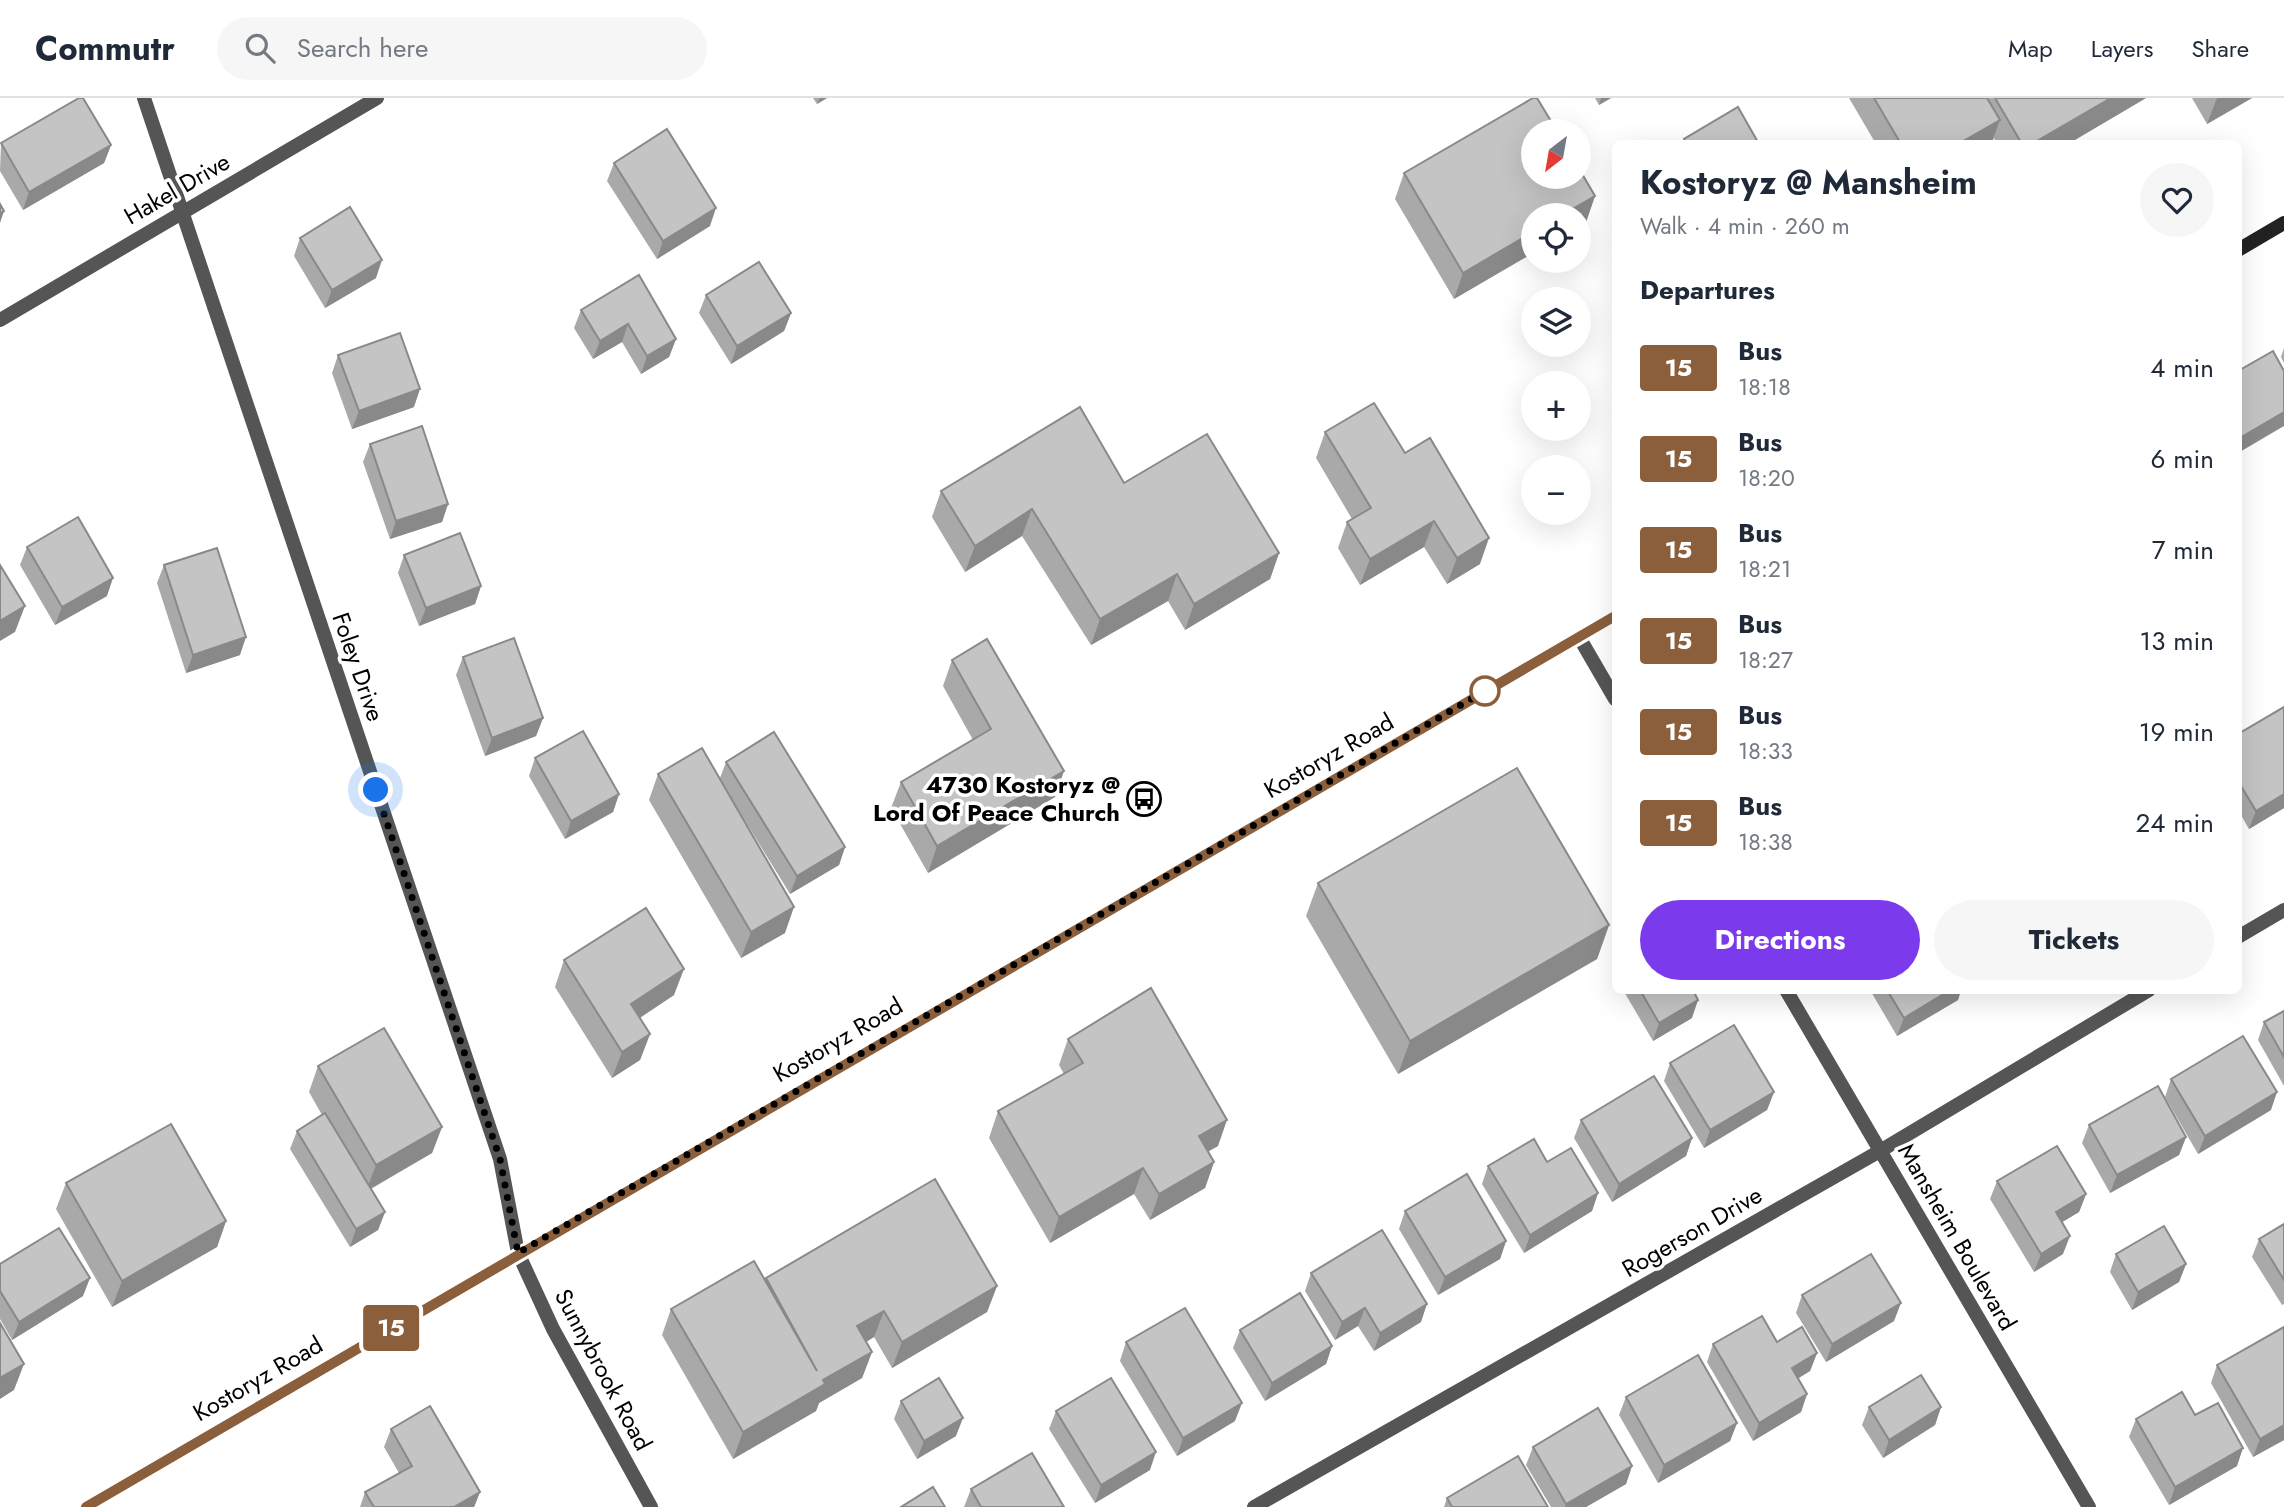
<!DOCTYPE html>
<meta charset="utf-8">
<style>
:root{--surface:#fff;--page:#f6f6f7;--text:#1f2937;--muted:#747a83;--line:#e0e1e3;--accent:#7c3aed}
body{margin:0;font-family:Jost,sans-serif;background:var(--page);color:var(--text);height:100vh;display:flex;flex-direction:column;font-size:26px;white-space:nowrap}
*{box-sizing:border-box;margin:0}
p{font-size:23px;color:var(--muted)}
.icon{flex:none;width:38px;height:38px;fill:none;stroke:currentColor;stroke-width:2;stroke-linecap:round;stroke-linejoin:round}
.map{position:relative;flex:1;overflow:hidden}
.drawer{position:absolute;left:1612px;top:42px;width:630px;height:854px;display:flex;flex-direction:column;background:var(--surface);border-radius:10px;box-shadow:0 7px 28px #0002}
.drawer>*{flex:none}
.badge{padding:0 14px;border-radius:5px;font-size:24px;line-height:46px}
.needle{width:46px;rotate:211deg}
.tools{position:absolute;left:1521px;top:21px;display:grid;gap:14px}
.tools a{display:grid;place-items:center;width:70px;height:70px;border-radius:50%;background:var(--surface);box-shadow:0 7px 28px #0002;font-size:35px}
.you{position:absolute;width:35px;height:35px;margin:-18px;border:5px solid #fff;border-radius:50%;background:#1a73e8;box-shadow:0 0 0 10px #1a73e833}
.map>.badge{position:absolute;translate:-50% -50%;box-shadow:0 0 0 4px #fff}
h2{padding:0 28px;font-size:26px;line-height:63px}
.round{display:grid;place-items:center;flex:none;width:74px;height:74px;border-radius:37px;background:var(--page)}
.summary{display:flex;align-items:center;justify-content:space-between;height:119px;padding:0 28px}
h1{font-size:33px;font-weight:700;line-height:52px}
.cta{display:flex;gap:14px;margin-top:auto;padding:14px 28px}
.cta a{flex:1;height:80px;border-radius:42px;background:var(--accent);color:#fff;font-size:28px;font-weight:700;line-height:80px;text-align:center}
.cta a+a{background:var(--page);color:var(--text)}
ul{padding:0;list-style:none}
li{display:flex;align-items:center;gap:21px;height:91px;padding:0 28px}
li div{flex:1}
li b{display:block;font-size:26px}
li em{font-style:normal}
li .badge{min-width:77px;font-weight:700;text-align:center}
header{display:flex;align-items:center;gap:42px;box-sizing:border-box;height:98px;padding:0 35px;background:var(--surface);border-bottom:2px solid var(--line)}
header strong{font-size:33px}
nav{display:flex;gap:38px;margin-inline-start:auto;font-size:24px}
.search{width:490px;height:63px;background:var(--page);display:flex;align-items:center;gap:18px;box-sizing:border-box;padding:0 24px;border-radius:38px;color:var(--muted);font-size:26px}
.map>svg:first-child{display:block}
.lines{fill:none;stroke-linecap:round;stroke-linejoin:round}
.minor{stroke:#555;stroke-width:14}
.tertiary{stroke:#555;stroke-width:14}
.secondary{stroke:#222;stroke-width:14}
.wall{fill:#a9a9a9}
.shaded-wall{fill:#898989}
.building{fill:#c4c4c4;stroke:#898989;stroke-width:2}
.line-casing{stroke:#fff;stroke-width:16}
.line{stroke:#8b5e3c;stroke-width:10}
.walk{stroke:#000;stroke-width:7;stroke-dasharray:0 12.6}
.stop-dot{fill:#fff;stroke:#8b5e3c;stroke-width:3.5}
.labels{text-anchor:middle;stroke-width:7;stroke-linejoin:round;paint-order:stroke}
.street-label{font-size:24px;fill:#000;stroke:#fff}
.poi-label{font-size:24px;font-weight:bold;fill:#000;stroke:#fff;text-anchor:end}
</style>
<header>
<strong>Commutr</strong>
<div class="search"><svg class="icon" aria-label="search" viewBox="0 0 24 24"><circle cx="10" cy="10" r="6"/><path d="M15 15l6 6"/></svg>Search here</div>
<nav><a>Map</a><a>Layers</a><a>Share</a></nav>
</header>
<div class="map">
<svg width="2284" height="1409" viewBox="0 0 2284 1409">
<rect width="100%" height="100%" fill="#fff"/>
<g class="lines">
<g class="minor">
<path d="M144 0 500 1061 518 1155"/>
<path d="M0 222 377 0"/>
<path d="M1579 539 1615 601"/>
<path d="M2238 839 2284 812"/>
<path d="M1786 892 2089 1409"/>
<path d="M1254 1409 1880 1053 2149 892"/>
</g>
<path class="tertiary" d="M518 1155 553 1231 651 1409"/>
<g class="secondary">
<path d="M2238 152 2284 125"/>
<path d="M86 1409 1615 518"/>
</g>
</g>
<g class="wall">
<path d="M813 0H827L817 6Z"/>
<path d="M1595 0H1611L1599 7Z"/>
<path d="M1849 0H2146L2068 46H1997L1994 40 1991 46H1876Z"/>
<path d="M2192 0H2252L2207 26Z"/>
<path d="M1 45 111 47 104 65 23 112 0 73Z"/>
<path d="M614 65 710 128 657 161 607 83Z"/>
<path d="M1404 75 1595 98 1586 124 1533 117V155L1454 201 1395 101Z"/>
<path d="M300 140 376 180 325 210 294 158Z"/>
<path d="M706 197 791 215 784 233 731 266 699 215Z"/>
<path d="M581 212 676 241 669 259 641 276 622 244 593 261 574 230Z"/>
<path d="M2284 250V265L2281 259Z"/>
<path d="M338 257 414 309 352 331 332 275Z"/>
<path d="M1325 334 1405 355 1480 466 1447 486 1424 449 1360 487 1338 450 1347 424 1352 421 1316 360Z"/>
<path d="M370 346 448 406 442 424 390 441 363 364Z"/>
<path d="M1124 385 1279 455 1270 481 1185 532 1168 503 1091 547 1022 438 965 474 932 419 941 393Z"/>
<path d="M27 449 107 498 55 527 20 467Z"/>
<path d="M404 457 481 488 475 506 419 528 398 475Z"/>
<path d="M164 467 240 557 186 575 157 485Z"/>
<path d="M463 559 543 620 536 638 485 658 456 577Z"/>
<path d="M952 562 1055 699 928 775 891 710 901 684 973 642 943 588Z"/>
<path d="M2238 636 2284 710 2249 731 2238 712Z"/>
<path d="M535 660 619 696 613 714 565 741 529 678Z"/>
<path d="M726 664 845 749 839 767 790 796 739 713 785 835 741 860 649 702 658 676 720 680Z"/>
<path d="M1318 785 1609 827 1597 861 1398 976 1306 818Z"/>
<path d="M564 862 674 897 640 920 650 936 640 962 612 980 555 889Z"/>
<path d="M1623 892H1693L1692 920 1653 943Z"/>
<path d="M1870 892H1961L1958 902 1897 938Z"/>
<path d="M2284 913V988L2258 942 2264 924Z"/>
<path d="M1068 941 1218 1048 1208 1053 1214 1064 1205 1090 1150 1122 1134 1096 1050 1145 989 1040 998 1013 1064 976 1059 967Z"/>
<path d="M1670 965 1774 994 1767 1012 1704 1050 1664 983Z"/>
<path d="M318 968 442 1029 432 1055 371 1091 385 1114 378 1132 350 1149 290 1051 297 1033 322 1017 309 994Z"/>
<path d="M2171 981 2271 1012 2198 1056 2165 999Z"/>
<path d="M1581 1022 1692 1040 1686 1058 1612 1104 1574 1040Z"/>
<path d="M2089 1027 2186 1039 2179 1057 2110 1095 2082 1045Z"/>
<path d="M1547 1064 1598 1095 1592 1113 1524 1155 1482 1086 1488 1068Z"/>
<path d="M1997 1083 2086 1096 2079 1114 2062 1124 2063 1156 2034 1174 1990 1101Z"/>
<path d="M66 1085 226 1123 217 1149 112 1209 56 1111Z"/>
<path d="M1405 1113 1506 1143 1500 1161 1438 1197 1399 1131Z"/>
<path d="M2284 1126V1206L2282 1207 2252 1159 2259 1141Z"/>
<path d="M2116 1156 2186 1166 2179 1184 2132 1212 2110 1174Z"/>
<path d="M0 1166 83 1198 12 1242 0 1221Z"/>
<path d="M1311 1175 1421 1224 1374 1253 1358 1228 1335 1242 1305 1193Z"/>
<path d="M766 1180 997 1188 987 1214 892 1270 874 1239 866 1244 872 1254 862 1280 819 1305 816 1313 733 1361 662 1237 671 1211 765 1183Z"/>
<path d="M1802 1197 1894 1223 1826 1264 1796 1215Z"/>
<path d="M1240 1232 1332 1248 1326 1266 1265 1303 1233 1250Z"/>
<path d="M1126 1244 1235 1323 1177 1358 1120 1263Z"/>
<path d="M1777 1244 1817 1255 1810 1273 1798 1280 1807 1296 1801 1314 1753 1343 1707 1264 1713 1246Z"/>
<path d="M2217 1267 2284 1342 2253 1359 2211 1285Z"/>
<path d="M1626 1299 1737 1325 1730 1343 1658 1385 1619 1317Z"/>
<path d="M901 1303 956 1338 917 1361 894 1321Z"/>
<path d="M1869 1309H1941L1935 1327 1883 1360 1862 1327Z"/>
<path d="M1056 1313 1150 1372 1095 1405 1049 1331Z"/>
<path d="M2195 1317 2237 1368 2169 1407 2129 1339 2136 1321Z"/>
<path d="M391 1331 480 1394 474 1409H360L365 1394 399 1375 384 1349Z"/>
<path d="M1533 1349 1632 1368 1626 1386 1586 1409H1551L1526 1367Z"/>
<path d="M971 1391 1064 1409H964Z"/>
<path d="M1447 1400 1548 1409H1444Z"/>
</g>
<g class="shaded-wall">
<path d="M820 0H827L817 6Z"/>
<path d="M1601 0H1611L1599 7Z"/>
<path d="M2111 0H2146L2068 46H2032Z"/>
<path d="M2217 0H2252L2207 26Z"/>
<path d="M2000 22 1991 46H1958Z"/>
<path d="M111 47 104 65 23 112 29 94Z"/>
<path d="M1595 98 1586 124 1578 128V117H1562Z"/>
<path d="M716 110 710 128 657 161 663 143Z"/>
<path d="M4 113 0 125V116Z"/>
<path d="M1533 134V155L1454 201 1463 175Z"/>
<path d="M382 162 376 180 325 210 332 192Z"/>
<path d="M791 215 784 233 731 266 737 248Z"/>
<path d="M628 226 622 244 593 261 600 243Z"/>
<path d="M676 241 669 259 641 276 647 258Z"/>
<path d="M420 291 414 309 352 331 359 313Z"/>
<path d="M2284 314V328L2238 355V341Z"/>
<path d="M448 406 442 424 390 441 396 423Z"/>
<path d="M1032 411 1022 438 965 474 975 448Z"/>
<path d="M1434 423 1424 449 1360 487 1370 461Z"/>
<path d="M1489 440 1480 466 1447 486 1457 460Z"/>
<path d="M1279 455 1270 481 1185 532 1194 506Z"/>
<path d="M1177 476 1168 503 1091 547 1100 521Z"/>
<path d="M113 480 107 498 55 527 62 509Z"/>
<path d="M481 488 475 506 419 528 426 510Z"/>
<path d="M25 508 15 534 0 543V523Z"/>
<path d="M246 539 240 557 186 575 193 557Z"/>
<path d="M543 620 536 638 485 658 492 640Z"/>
<path d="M1064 673 1055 699 928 775 937 748Z"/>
<path d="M619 696 613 714 565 741 571 723Z"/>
<path d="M2284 696V710L2249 731 2256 713Z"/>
<path d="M845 749 839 767 790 796 797 778Z"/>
<path d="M794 809 785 835 741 860 751 834Z"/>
<path d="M1609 827 1597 861 1398 976 1410 943Z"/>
<path d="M684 871 674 897 621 932 631 906Z"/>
<path d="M1950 892H1961L1958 902 1897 938 1904 920Z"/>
<path d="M1698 902 1692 920 1653 943 1659 925Z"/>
<path d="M650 936 640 962 612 980 622 954Z"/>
<path d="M1774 994 1767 1012 1704 1050 1710 1032Z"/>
<path d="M2277 994 2271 1012 2198 1056 2205 1038Z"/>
<path d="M1227 1022 1218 1048 1190 1064 1199 1038Z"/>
<path d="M442 1029 432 1055 366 1093 376 1067Z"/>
<path d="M2186 1039 2179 1057 2110 1095 2117 1077Z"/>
<path d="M1692 1040 1686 1058 1612 1104 1619 1086Z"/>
<path d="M1214 1064 1205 1090 1150 1122 1159 1096Z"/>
<path d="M1143 1070 1134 1096 1050 1145 1059 1119Z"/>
<path d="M1598 1095 1592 1113 1524 1155 1530 1137Z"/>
<path d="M2086 1096 2079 1114 2049 1132 2056 1114Z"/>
<path d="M385 1114 378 1132 350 1149 356 1131Z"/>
<path d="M226 1123 217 1149 112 1209 122 1183Z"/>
<path d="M2070 1138 2063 1156 2034 1174 2041 1156Z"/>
<path d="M1506 1143 1500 1161 1438 1197 1445 1179Z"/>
<path d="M2186 1166 2179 1184 2132 1212 2138 1194Z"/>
<path d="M90 1180 83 1198 12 1242 19 1224Z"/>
<path d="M997 1188 987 1214 892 1270 902 1244Z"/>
<path d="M1901 1205 1894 1223 1826 1264 1832 1246Z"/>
<path d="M1427 1206 1421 1224 1374 1253 1380 1235Z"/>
<path d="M1365 1210 1358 1228 1335 1242 1342 1224Z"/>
<path d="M884 1213 874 1239 848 1255 857 1228Z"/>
<path d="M1332 1248 1326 1266 1265 1303 1272 1285Z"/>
<path d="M872 1254 862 1280 819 1305 816 1313 733 1361 743 1334 823 1282Z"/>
<path d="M1817 1255 1810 1273 1786 1288 1792 1270Z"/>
<path d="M24 1266 14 1292 0 1301V1280Z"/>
<path d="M1807 1296 1801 1314 1753 1343 1759 1325Z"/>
<path d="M1242 1305 1235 1323 1177 1358 1183 1340Z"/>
<path d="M1941 1309 1935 1327 1883 1360 1889 1342Z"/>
<path d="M963 1320 956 1338 917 1361 924 1343Z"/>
<path d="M1737 1325 1730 1343 1658 1385 1664 1367Z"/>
<path d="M2284 1327V1342L2253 1359 2260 1341Z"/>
<path d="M2243 1350 2237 1368 2169 1407 2175 1389Z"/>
<path d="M1156 1354 1150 1372 1095 1405 1101 1387Z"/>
<path d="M1632 1368 1626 1386 1586 1409H1565L1566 1406Z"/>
<path d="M480 1394 474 1409H454Z"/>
</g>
<g class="building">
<path d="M79 0H83L111 47 29 94 1 45Z"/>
<path d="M1533 0H1537L1557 33H1533V79H1578V69L1595 98 1562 117H1533V134L1463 175 1404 75Z"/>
<path d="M1874 0H1987L2000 22 1958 46H1901Z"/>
<path d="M1995 0H2111L2032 46H2022Z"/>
<path d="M1738 9 1759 46H1686L1684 41Z"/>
<path d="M667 31 716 110 663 143 614 65Z"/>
<path d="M0 106 4 113 0 116Z"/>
<path d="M350 109 382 162 332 192 300 140Z"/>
<path d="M759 164 791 215 737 248 706 197Z"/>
<path d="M639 177 676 241 647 258 628 226 600 243 581 212Z"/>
<path d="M400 235 420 291 359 313 338 257Z"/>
<path d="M2273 253 2284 273V314L2238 341V273Z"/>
<path d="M1374 305 1405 355 1430 340 1489 440 1457 460 1434 423 1370 461 1347 424 1371 410 1325 334Z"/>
<path d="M1080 309 1124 385 1207 336 1279 455 1194 506 1177 476 1100 521 1032 411 975 448 941 393Z"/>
<path d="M422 328 448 406 396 423 370 346Z"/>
<path d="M78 419 113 480 62 509 27 449Z"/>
<path d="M460 435 481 488 426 510 404 457Z"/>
<path d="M217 450 246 539 193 557 164 467Z"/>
<path d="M0 467 25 508 0 523Z"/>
<path d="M514 540 543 620 492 640 463 559Z"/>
<path d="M987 541 1064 673 937 748 901 684 991 631 952 562Z"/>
<path d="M2284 609V696L2256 713 2238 683V636Z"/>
<path d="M583 633 619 696 571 723 535 660Z"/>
<path d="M774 634 845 749 797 778 726 664Z"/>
<path d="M702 650 794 809 751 834 658 676Z"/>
<path d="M1517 670 1609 827 1410 943 1318 785Z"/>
<path d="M646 810 684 871 631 906 650 936 622 954 564 862Z"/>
<path d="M1151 890 1227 1022 1199 1038 1214 1064 1159 1096 1143 1070 1059 1119 998 1013 1083 965 1068 941Z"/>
<path d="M1640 892H1693L1698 902 1659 925Z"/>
<path d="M1887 892H1950L1904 920Z"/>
<path d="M2284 913V959L2264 924Z"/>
<path d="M1734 927 1774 994 1710 1032 1670 965Z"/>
<path d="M384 930 442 1029 376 1067 318 968Z"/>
<path d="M2243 938 2277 994 2205 1038 2171 981Z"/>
<path d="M1654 978 1692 1040 1619 1086 1581 1022Z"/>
<path d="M2158 988 2186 1039 2117 1077 2089 1027Z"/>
<path d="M325 1015 385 1114 356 1131 297 1033Z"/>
<path d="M171 1026 226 1123 122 1183 66 1085Z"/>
<path d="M1534 1041 1547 1064 1571 1050 1598 1095 1530 1137 1488 1068Z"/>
<path d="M2057 1048 2086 1096 2056 1114 2070 1138 2041 1156 1997 1083Z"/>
<path d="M1467 1076 1506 1143 1445 1179 1405 1113Z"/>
<path d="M935 1081 997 1188 902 1244 884 1213 857 1228 872 1254 823 1282 825 1286 743 1334 671 1211 754 1163 817 1273 766 1180Z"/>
<path d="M2284 1126V1182L2259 1141Z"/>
<path d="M2164 1128 2186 1166 2138 1194 2116 1156Z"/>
<path d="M59 1130 90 1180 19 1224 0 1193V1166Z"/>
<path d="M1382 1132 1427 1206 1380 1235 1365 1210 1342 1224 1311 1175Z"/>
<path d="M1871 1156 1901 1205 1832 1246 1802 1197Z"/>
<path d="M1300 1195 1332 1248 1272 1285 1240 1232Z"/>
<path d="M1185 1210 1242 1305 1183 1340 1126 1244Z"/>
<path d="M1762 1218 1777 1244 1802 1229 1817 1255 1792 1270 1807 1296 1759 1325 1713 1246Z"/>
<path d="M0 1225 24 1266 0 1280Z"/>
<path d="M2284 1229V1327L2260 1341 2217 1267Z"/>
<path d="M1698 1257 1737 1325 1664 1367 1626 1299Z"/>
<path d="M1921 1277 1941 1309 1889 1342 1869 1309Z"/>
<path d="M939 1280 963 1320 924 1343 901 1303Z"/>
<path d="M1111 1280 1156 1354 1101 1387 1056 1313Z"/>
<path d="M2182 1294 2195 1317 2218 1305 2243 1350 2175 1389 2136 1321Z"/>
<path d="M430 1308 480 1394 454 1409H374L365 1394 412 1368 391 1331Z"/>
<path d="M1598 1310 1632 1368 1566 1406 1533 1349Z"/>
<path d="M1032 1355 1064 1409H981L971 1391Z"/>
<path d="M1518 1358 1548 1409H1452L1447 1400Z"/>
<path d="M933 1389 945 1409H901Z"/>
</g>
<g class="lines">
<g class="line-casing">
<path id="line" d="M86 1409 1615 518"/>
</g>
<use href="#line" class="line"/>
<path class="walk" d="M376 692 500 1061 518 1155 1485 593"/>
</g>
<defs>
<g id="bus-ring" transform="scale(1.75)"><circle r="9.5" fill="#fff" stroke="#000" stroke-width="1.5"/><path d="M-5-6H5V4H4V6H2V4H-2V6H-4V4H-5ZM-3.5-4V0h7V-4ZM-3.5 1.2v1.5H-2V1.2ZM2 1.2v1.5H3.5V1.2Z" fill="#000"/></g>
</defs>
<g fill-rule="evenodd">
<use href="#bus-ring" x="1144" y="701"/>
</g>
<circle class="stop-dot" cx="1485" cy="593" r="14"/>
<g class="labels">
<g class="street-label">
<text transform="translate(177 91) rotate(-30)" y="8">Hakel Drive</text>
<text transform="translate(358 569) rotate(71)" y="8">Foley Drive</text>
<text transform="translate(1329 658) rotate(-30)" y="8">Kostoryz Road</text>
<text transform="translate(838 942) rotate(-30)" y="8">Kostoryz Road</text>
<text transform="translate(1692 1134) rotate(-30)" y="8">Rogerson Drive</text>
<text transform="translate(1957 1139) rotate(60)" y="8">Mansheim Boulevard</text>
<text transform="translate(603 1272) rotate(62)" y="8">Sunnybrook Road</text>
<text transform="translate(258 1281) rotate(-30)" y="8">Kostoryz Road</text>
</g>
<g class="poi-label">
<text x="1120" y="695">4730 Kostoryz @<tspan x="1120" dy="28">Lord Of Peace Church</tspan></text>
</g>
</g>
</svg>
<div class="tools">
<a><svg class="needle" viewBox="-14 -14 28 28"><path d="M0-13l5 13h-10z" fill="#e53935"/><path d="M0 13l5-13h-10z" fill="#747a83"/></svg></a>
<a><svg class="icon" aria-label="locate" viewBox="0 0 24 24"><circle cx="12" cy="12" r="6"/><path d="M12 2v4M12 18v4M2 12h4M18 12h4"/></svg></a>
<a><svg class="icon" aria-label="layers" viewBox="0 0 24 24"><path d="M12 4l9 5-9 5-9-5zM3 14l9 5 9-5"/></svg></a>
<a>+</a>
<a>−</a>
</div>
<div class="you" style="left:376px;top:692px"></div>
<b class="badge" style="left:391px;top:1230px;background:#8b5e3c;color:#fff">15</b>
<section class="drawer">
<div class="summary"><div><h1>Kostoryz @ Mansheim</h1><p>Walk · 4 min · 260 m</p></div><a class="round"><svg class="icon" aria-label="heart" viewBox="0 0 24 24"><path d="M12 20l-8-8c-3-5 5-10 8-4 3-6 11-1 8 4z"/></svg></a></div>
<h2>Departures</h2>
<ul>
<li><span class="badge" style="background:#8b5e3c;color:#fff">15</span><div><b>Bus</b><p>18:18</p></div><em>4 min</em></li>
<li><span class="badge" style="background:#8b5e3c;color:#fff">15</span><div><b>Bus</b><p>18:20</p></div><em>6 min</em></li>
<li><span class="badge" style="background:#8b5e3c;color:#fff">15</span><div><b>Bus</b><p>18:21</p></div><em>7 min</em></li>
<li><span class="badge" style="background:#8b5e3c;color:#fff">15</span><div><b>Bus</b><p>18:27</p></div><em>13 min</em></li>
<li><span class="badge" style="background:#8b5e3c;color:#fff">15</span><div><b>Bus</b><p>18:33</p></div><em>19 min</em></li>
<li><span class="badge" style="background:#8b5e3c;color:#fff">15</span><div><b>Bus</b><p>18:38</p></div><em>24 min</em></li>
</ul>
<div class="cta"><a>Directions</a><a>Tickets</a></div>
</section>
</div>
